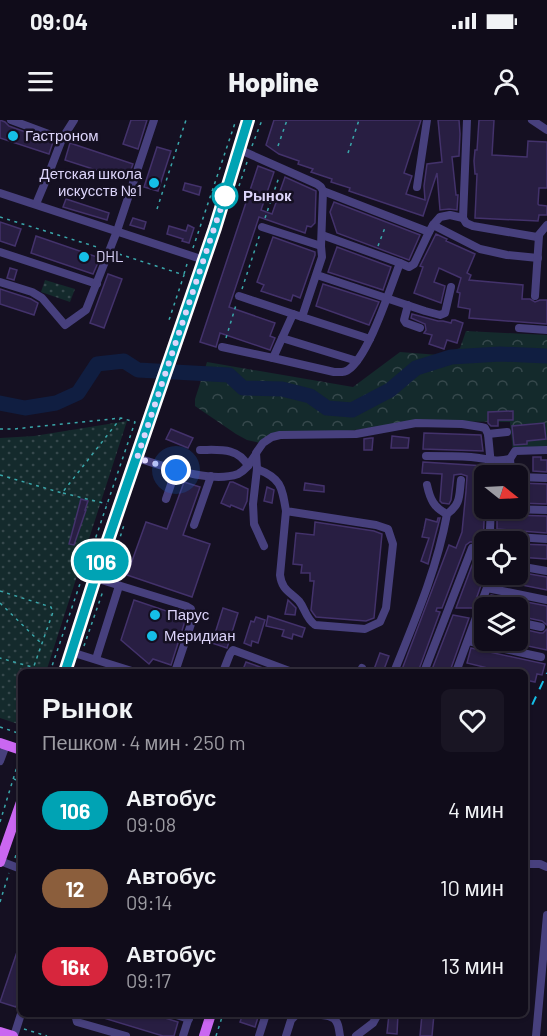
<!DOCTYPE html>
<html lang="ru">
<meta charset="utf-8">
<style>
:root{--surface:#100c1a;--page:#191523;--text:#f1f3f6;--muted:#9c9ba2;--line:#302c39}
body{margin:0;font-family:Barlow,sans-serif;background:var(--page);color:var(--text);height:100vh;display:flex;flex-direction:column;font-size:22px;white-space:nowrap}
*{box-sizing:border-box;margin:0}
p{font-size:20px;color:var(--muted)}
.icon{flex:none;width:33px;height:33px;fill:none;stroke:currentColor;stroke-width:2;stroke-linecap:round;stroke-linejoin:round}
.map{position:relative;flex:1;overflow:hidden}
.panel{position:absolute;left:18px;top:549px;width:510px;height:348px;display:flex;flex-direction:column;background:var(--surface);border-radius:9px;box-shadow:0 2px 4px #0004,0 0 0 2px var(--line)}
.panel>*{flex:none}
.badge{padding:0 12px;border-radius:20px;font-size:21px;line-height:39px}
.needle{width:39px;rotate:108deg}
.fabs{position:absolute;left:474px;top:345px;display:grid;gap:12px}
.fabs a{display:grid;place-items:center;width:54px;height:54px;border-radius:9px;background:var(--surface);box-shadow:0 2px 4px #0004,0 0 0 2px var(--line);font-size:30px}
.you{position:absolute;width:30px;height:30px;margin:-15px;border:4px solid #fff;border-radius:50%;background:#1a73e8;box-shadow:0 0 0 9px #1a73e833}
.map>.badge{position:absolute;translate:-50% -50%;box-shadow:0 0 0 3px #fff}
.round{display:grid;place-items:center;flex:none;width:63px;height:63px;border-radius:9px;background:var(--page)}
.summary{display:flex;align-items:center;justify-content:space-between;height:102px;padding:0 24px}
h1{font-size:28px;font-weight:800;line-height:45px}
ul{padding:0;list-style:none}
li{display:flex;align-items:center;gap:18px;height:78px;padding:0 24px}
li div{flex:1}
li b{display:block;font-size:22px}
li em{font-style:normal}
li .badge{min-width:66px;font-weight:700;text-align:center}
.status{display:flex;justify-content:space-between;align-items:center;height:42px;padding:0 30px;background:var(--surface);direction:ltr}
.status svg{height:16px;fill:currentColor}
header{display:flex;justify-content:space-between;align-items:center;height:78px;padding:0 24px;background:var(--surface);font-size:27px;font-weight:800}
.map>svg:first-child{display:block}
.forest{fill:url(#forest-crowns)}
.park{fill:url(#park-dots)}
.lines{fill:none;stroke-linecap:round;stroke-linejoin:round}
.river{stroke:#101e41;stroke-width:15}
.building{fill:#281e42;stroke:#43326b;stroke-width:1.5}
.path{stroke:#3aa7ab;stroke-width:1.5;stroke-dasharray:3 4.5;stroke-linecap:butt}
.minor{stroke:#47407d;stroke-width:8}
.major{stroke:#ca67f1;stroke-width:10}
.rail{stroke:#15bfe7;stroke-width:2;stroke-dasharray:9 8;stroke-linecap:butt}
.line-casing{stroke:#fff;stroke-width:14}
.line{stroke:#00a3b4;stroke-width:9}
.walk{stroke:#ddd5fb;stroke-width:6;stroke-dasharray:0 10.8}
.poi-dot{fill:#15bfe7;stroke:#151022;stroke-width:2}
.stop-dot{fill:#fff;stroke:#00a3b4;stroke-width:3}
.labels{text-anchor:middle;stroke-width:5;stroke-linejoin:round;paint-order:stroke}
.poi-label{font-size:15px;fill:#ddd5fb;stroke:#151022;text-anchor:start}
.stop-label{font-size:15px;font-weight:bold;fill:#ddd5fb;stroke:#151022;text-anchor:start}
</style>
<div class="status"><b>09:04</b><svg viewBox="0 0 49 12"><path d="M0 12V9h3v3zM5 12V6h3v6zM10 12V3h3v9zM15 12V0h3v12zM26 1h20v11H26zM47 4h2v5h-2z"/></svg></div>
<header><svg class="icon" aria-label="menu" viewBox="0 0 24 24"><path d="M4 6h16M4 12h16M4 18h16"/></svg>Hopline<svg class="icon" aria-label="person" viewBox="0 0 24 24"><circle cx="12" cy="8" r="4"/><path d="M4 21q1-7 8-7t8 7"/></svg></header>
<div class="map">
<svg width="547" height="916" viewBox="0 0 547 916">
<defs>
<pattern id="forest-crowns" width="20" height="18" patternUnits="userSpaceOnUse" patternTransform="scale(1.5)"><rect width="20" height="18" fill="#142a2c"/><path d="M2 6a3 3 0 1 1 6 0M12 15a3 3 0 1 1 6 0" fill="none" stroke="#36484c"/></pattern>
<pattern id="park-dots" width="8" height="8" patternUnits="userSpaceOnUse" patternTransform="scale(1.5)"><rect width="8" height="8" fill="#142a2c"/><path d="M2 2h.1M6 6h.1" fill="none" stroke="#36484c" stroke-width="1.8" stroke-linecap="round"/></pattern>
</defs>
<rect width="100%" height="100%" fill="#151022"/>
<path class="forest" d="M466 211 547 215V334L513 332 510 302 416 301 334 313 285 314 260 323 247 320 236 314 195 286V279L207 242 353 267 400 232 439 235 460 228Z"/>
<g class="park">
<path d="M45 160 75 169 70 182 41 172Z"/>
<path d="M127 301 46 552H21V605L0 598V318L34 316Z"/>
</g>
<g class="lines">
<path class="river" d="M0 283 25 288 56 283 78 273 97 244 124 241 138 250 229 255 243 268 282 269 310 276 327 288 352 290 390 270 416 248 451 237 500 234 547 236"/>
</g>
<g class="building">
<path d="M0 0 5 2 9 6 53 22 49 34 0 18Z"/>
<path d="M131 0H147L138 29 123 24Z"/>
<path d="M274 0H421L404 53 412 56 406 74 425 80 424 66 427 44 442 42 438 0H459L460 14 459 36 452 37 456 75H458L457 90 449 89 440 90 437 53 423 96 349 71 350 68 331 62 332 59 311 52 313 49 298 44 299 41 279 34 266 25Z"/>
<path d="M479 0H494L492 35 527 37 528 21 547 22V68H539L538 84 539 85 547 86V95H539L538 101 475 98 477 54H475L474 41 475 30H477Z"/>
<path d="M70 23 133 44 127 60 65 40Z"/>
<path d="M157 27 171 31 158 71 144 67Z"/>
<path d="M258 46 274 52 261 90 272 94 285 57 316 71 315 103 311 107 307 106 305 113 259 97 229 187 275 203 270 216 275 218 270 230 220 213 216 227 200 222Z"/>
<path d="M185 63 201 67 199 75 183 70Z"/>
<path d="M66 79 109 93 107 100 63 87Z"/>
<path d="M334 82 420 115 409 140 337 113 330 92Z"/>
<path d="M133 98 146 102 144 109 130 105Z"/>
<path d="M0 102 21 109 15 126 0 121Z"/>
<path d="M188 105 194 108 189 123 182 121 183 119 167 114 169 106 186 111Z"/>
<path d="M436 114 447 119 446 121 475 134 467 153 471 155 469 160 523 165 522 179H530L535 182 540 180H547V204L469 198 470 189 458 187 460 173 457 172 461 158 439 148 434 162 445 166 441 183 414 173 423 147 420 146Z"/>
<path d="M36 116 100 138 93 154 31 133Z"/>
<path d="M273 117 315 132V135L300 178 293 175 291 181 261 171 264 165 257 162Z"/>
<path d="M337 127 391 147 383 170 328 152Z"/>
<path d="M10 148 17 150 14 160 7 158Z"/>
<path d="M108 154 122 159 104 208 90 203Z"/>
<path d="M323 164 379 182 369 205 316 186Z"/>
<path d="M0 169 31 179 38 183 34 195 0 184Z"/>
<path d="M412 194 438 201H443L451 203 452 200H455L463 203 457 223 447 220 444 229 429 224 432 215 424 213 426 210 425 204 411 198Z"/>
<path d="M513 291V300H498V306H491L488 303V292Z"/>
<path d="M544 303 546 319 527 321V324L514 325 512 306Z"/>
<path d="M171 309 193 318 188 328 166 319Z"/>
<path d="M424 313 481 315 483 331 423 329Z"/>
<path d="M392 316 409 318 408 328H391Z"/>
<path d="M371 318H373L372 330H364V319Z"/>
<path d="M533 337H541V340H547V352L533 351Z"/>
<path d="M423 342 485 346 486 356 483 425H484V434H477L478 428 475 422H470L466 425 442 488H437L436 491 440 492 418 552H401L449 425 456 428 462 412 466 371 467 356 461 354 454 355 451 380 449 384 442 383 440 381 442 354 422 353Z"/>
<path d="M184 362 200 367 183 415 210 424 192 477 127 455 146 402 167 409Z"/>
<path d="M230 362H233L248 369 247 381 243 390 231 385 230 387 221 383Z"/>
<path d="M305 363 324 366V372L304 370Z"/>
<path d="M518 363 547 364V384L518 383Z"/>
<path d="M267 367 274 370 272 383 264 381Z"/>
<path d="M81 379 88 381 85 390H86L74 425 69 424Z"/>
<path d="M497 388H502L504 394 507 395 547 396V413L497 409Z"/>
<path d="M438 398H440L436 413 428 444 421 441 429 418 422 417 424 409 426 399 437 402Z"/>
<path d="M315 402 374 411 382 414 374 498 366 501 316 497 313 493 311 490 314 461H310V453H301L302 445 293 444 296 413 314 415Z"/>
<path d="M518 424 547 425V439L518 437Z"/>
<path d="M474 440V441L484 443 485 454 473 488H456Z"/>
<path d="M518 452 547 457V470L496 460 498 454H518Z"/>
<path d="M491 475 547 486V505L542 501 518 496V488H486Z"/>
<path d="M134 480 175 494 179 490 184 493 183 496 186 498 171 545 153 539 149 544 121 520Z"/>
<path d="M288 480 296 488 295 495 285 494Z"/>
<path d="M223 488 238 493 227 528 212 523Z"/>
<path d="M453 495 469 498 450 551 449 552H431Z"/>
<path d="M268 496 305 508 302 517 293 514 292 519 282 516 284 510 266 506Z"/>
<path d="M256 497 265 500 258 523 252 521 251 526 244 523 251 501 254 502Z"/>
<path d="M482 501H484V517L476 516Z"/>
<path d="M518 508 540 513H543L547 509V530L518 524Z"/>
<path d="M471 528 545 544 542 555 537 554 535 562 525 560V552H504L467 543Z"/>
<path d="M380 533 389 536 383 552H373Z"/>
<path d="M246 542 274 552H242Z"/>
<path d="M20 823H21V872L16 887 0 882Z"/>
<path d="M97 894H152L178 902 174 916H163L97 896Z"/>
<path d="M243 894H259L255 907 240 902Z"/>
<path d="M389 894H398L397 914 387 913Z"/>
<path d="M422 894H434L432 916H420Z"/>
</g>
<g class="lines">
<g class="path">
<path d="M252 26 262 0"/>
<path d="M278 26 287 0"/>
<path d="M348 33 359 0"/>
<path d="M239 66 247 42"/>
<path d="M157 89 186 0"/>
<path d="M0 97 100 128"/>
<path d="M265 98 279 57"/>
<path d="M378 126 386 105"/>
<path d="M193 128 236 0"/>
<path d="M119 134 184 155 168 203"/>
<path d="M184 154 187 144"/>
<path d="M242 169 260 114"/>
<path d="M226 218 236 185"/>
<path d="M0 309H14L121 298 135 302 50 552"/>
<path d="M0 355 62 373 120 299"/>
<path d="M63 373 107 384"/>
<path d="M109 452 124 405"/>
<path d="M0 471 51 487 53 492 34 546 32 547 0 538"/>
<path d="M0 483 42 524"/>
<path d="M84 526 103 471"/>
<path d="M76 552 78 545"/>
<path d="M0 607 21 614"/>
<path d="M14 659 21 662"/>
<path d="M0 702 19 640"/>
<path d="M15 738 21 718"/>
<path d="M0 782 9 753"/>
<path d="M24 909 47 916"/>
<path d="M216 916 223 894"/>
</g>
<g class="minor">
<path d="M11 0 62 19"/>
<path d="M467 0 463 98 466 103 473 106 537 117 547 105"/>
<path d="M532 0 547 10"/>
<path d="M238 29 317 64 321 67 323 71 429 112 433 105 440 97 450 95 463 98"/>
<path d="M417 67 427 0"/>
<path d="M0 73 204 140"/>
<path d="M36 84 49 53 62 19 74 0"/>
<path d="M433 105 480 129 507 135 538 138"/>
<path d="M262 107 321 126"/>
<path d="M322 115 400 143"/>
<path d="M0 132 97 164"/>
<path d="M317 155 425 191 440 195 445 193 451 167"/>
<path d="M0 162 32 172 42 178 65 205 86 190 117 111 154 0"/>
<path d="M239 176 293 194"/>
<path d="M535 176 539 116"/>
<path d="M408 185 404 200 406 203 420 208"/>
<path d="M302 197 370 219"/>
<path d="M519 208 547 210"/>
<path d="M282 218 357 241"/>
<path d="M222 227 273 238 293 194 302 197 322 137 321 126 323 71"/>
<path d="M273 238 334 252C339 252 344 253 348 250 369 236 390 168 400 143L409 147 414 144 429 112"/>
<path d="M488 314 507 312"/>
<path d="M200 330C219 330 238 327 248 346"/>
<path d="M426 336C441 336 456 336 471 337 487 338 493 343 510 339L515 331 546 330"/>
<path d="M137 338C164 346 210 364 238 354 247 350 251 341 256 334"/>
<path d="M510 339 511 351 515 356"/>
<path d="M257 349C281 358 282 367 286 391L376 405 388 409 393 424 386 488 380 502 365 509 315 505C305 497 306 490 299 481 289 471 282 470 280 455L286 391"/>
<path d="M518 357 547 358"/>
<path d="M427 365C430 379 434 388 447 394"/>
<path d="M166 379 176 350"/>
<path d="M491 388 490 409 492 414 498 416 547 419"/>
<path d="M508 389 547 390"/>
<path d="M194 405 211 356"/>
<path d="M264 426 254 404 253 384 257 349 256 333 263 323 272 317 280 315 356 314 416 303 462 304 481 307 485 308 488 314 492 356"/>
<path d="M518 446 547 451"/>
<path d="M95 458 186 486 191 489 193 498 175 552"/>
<path d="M487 468 547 480"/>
<path d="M518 502 541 507"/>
<path d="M468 521 541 537"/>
<path d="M71 532 135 552"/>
<path d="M96 539 119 466"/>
<path d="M223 552 230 534 233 530 292 552"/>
<path d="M360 552 362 548"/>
<path d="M394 552C415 500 437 449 447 394 461 384 459 376 461 360"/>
<path d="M424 552 472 428"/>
<path d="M456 552 492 454"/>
<path d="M0 641 6 625"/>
<path d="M0 741 21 749"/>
<path d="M525 744H540L547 747"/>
<path d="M75 894 77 902 126 916"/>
<path d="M173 894 189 899"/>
<path d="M14 916 21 894"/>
<path d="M183 916 190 894"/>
<path d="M259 916 266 894"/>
<path d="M286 916 291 900 297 894C307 895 331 892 336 901 339 905 339 911 340 916"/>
<path d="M356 916 373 903 378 894"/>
<path d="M536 916 547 795"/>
</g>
<g class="major">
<path d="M65 552 95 458 215 108 248 0"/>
<path d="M0 623 21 630"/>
<path d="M0 742 21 682"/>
<path d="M0 912 13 916"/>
<path d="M204 916 211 894"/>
</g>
<g class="rail">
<path d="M525 600 547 553"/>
<path d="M479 896V894"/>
</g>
</g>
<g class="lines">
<g class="line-casing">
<path id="line" d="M65 552 95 458 215 108 248 0"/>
</g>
<use href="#line" class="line"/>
<path class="walk" d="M176 350 137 338 225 76"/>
</g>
<g class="poi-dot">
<circle cx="13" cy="16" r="6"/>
<circle cx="154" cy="63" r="6"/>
<circle cx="84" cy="137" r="6"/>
<circle cx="155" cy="495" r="6"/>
<circle cx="152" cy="516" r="6"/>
</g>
<circle class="stop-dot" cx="225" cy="76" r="12"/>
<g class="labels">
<g class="poi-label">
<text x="25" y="21">Гастроном</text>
<text x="142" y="59" text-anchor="end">Детская школа<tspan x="142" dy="17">искусств №1</tspan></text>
<text x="96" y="142">DHL</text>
<text x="167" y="500">Парус</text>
<text x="164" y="521">Меридиан</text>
</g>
<g class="stop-label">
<text x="243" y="81">Рынок</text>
</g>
</g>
</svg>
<div class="fabs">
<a><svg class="needle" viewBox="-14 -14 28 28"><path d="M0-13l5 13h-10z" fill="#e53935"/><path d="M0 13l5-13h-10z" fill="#9c9ba2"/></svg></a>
<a><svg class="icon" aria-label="locate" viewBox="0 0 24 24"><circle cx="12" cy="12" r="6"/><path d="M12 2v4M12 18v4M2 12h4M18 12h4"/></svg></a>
<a><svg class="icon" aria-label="layers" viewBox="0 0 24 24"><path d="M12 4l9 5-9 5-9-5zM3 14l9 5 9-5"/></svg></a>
</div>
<div class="you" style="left:176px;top:350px"></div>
<b class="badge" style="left:101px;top:441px;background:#00a3b4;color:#fff">106</b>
<section class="panel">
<div class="summary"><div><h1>Рынок</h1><p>Пешком · 4 мин · 250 m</p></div><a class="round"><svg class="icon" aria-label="heart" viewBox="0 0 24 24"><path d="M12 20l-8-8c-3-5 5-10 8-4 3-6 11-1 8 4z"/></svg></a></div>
<ul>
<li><span class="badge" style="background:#00a3b4;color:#fff">106</span><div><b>Автобус</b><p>09:08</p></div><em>4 мин</em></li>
<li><span class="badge" style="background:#8b5e3c;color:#fff">12</span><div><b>Автобус</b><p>09:14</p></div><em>10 мин</em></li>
<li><span class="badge" style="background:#d7263d;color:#fff">16к</span><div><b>Автобус</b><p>09:17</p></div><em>13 мин</em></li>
</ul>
</section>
</div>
